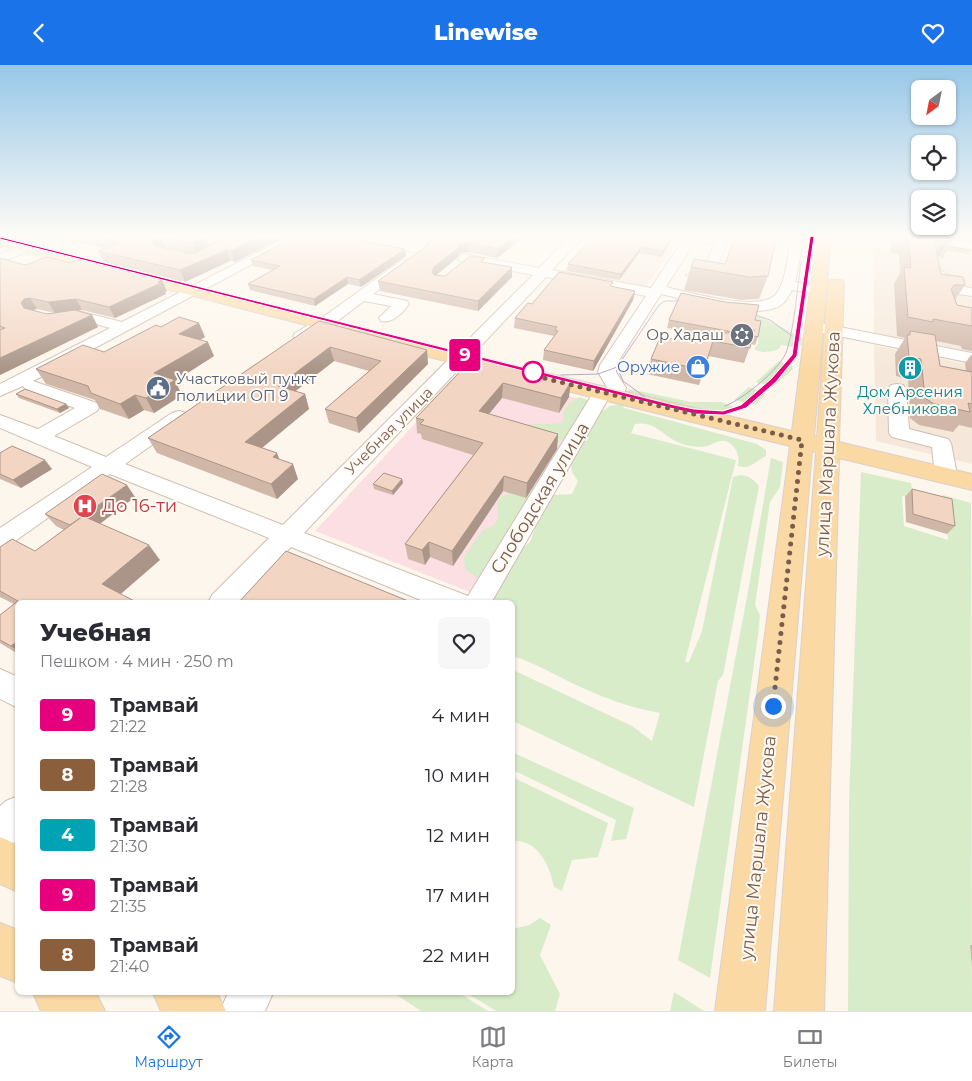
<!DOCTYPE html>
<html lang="ru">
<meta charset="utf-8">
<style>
:root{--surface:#fff;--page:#f7f7f7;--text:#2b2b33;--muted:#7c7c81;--line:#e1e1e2;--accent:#1a73e8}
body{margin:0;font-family:Montserrat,sans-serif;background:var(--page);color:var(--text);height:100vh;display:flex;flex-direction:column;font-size:19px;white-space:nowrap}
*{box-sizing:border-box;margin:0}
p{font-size:16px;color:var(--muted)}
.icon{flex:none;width:28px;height:28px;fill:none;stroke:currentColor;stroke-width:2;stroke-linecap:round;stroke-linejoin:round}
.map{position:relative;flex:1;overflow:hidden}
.side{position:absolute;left:15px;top:535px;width:500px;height:395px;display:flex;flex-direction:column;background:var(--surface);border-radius:8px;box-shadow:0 1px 4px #0004}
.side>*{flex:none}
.badge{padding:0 10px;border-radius:4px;font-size:18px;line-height:32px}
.needle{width:32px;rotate:212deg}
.buttons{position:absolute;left:911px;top:15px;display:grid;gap:10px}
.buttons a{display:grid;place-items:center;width:45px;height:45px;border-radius:8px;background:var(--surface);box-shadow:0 1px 4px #0004;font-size:25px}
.you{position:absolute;width:25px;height:25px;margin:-12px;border:4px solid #fff;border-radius:50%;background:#1a73e8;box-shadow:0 0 0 8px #1a73e833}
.map>.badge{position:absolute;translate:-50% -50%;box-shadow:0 0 0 2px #fff}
.round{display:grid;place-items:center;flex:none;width:52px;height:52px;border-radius:8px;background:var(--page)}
.summary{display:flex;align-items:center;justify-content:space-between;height:85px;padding:0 25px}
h1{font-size:24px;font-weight:800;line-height:38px}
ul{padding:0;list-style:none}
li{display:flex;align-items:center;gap:15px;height:60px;padding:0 25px}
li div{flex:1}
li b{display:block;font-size:19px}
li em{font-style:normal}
li .badge{min-width:55px;font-weight:700;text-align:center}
header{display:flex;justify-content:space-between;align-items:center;height:65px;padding:0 25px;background:var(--accent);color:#fff;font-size:22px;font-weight:800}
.menu{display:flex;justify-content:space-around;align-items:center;height:70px;border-top:1px solid var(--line);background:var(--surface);font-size:14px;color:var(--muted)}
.menu a{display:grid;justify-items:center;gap:2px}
.menu .on{color:var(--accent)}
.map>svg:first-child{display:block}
.residential{fill:#f5e8da}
.medical{fill:#fbdfe3}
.green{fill:#d8ecc9}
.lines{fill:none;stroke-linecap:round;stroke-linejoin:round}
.minor-casing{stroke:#d1beb0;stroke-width:2}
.major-casing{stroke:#dad1cd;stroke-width:2}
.minor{fill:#fff;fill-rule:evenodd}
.major{fill:#fbd9a5;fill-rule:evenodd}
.tram{stroke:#b9a8c9;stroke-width:1}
.wall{fill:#d1b7a8;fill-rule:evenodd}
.shaded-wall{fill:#aa9588}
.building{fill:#f3d5c3;stroke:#aa9588}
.line{fill:#e6007e;stroke:#fff}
.walk{stroke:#7a5c4d;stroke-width:5;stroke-dasharray:0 9}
.stop-dot{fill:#fff;stroke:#e6007e;stroke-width:2.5}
.labels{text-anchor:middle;stroke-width:4;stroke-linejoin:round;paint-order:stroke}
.far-worship-label{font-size:15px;fill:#5b616d;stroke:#fffaf3;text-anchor:end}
.far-shop-label{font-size:15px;fill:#366cbe;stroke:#fffaf3;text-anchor:end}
.far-service-label{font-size:15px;fill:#4e5e75;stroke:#fffaf3;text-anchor:start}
.far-culture-label{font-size:15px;fill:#0d838f;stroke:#fffaf3}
.far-street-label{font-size:15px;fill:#7a5c4d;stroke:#fffaf3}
.street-label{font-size:18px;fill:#7a5c4d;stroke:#fffaf3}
.health-label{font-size:18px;fill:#be3a42;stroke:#fffaf3;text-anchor:start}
</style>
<header><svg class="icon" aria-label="back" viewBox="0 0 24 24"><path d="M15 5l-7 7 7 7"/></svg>Linewise<svg class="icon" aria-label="heart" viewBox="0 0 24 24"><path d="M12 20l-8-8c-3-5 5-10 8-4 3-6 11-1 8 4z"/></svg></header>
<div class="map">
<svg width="972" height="946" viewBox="0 0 972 946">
<rect width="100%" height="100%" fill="#fdf6ec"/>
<g class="residential">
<path d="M593 172H679L647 221 563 206Z"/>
<path d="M874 172H972V287L874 268Z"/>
<path d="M874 280 972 300V399L876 376Z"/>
</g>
<path class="medical" d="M466 304 588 336 470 527 315 466Z"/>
<g class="green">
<path d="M727 244 763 253 803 273 805 280 792 282 781 280 779 284C769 287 764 289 754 284L758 279 759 269 749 264Z"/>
<path d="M779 296 792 301 793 304 773 322 756 317Z"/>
<path d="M749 322 760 326 764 331 755 340 734 335Z"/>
<path d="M629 324 691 337H721L743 345C703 354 663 339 624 331Z"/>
<path d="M580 332 592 337 598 349 610 341 622 339 624 343 757 379 766 385V391C754 397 751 405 738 401 740 391 736 379 725 376 719 375 715 378 710 380 703 383 691 382 683 379 665 374 656 355 635 359L631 368 736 395 685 597H689L702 566 733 412C744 407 753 413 759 421L723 610 718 616 694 742 513 656V605L632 661 652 676 660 648C638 644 615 637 594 628 566 617 541 600 513 591L512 538 496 537C492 522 477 513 465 504L464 492 476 474 483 465 494 460 499 452C492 433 504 429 520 425L532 432 516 482 523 483 530 477 540 449 552 430 572 429 578 416 572 407 568 374H563L555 380 522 360 563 358C562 345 567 337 580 332Z"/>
<path d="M771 393 783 397 780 422 770 437 755 540 760 550 758 570 710 913 678 895 747 532Z"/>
<path d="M861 407 911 418 913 433 902 431 904 461 948 475 943 430 971 438 972 946H848L849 737Z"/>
<path d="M512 687 634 743 626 774 611 776 616 755 513 705Z"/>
<path d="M512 712 608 758 598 792 572 795 562 826 554 822C550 801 538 774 513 776Z"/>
<path d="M540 853 551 860 540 890 560 929 555 946H496L467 928H512L513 864 529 860Z"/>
<path d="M674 927 704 946H670Z"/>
<path d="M394 928H459L488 946H421Z"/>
</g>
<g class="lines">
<g class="minor-casing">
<g id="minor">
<path d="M48 172H66L64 174 0 197V189Z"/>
<path d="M199 172 231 178 233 181 215 192H207L205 189 215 182 191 177 189 175 191 173Z"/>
<path d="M288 172H303L33 316 97 338 99 342 97 346 54 371 106 392 172 348 179 346 186 348 188 352 186 356 125 399 283 460 533 210 460 196 458 193 460 190 464 189 539 203 570 172H583L552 205 651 223 685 172H720L726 174 728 176 711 215 693 214 686 210 693 206 702 207 715 179 695 176 666 222C688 227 762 249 777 228 787 213 787 190 792 172H804L795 217 823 222 825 225 818 229 792 225C789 230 786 237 781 240 758 256 688 235 661 229L616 300V307L626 323 621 335 615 336 608 334 491 538H428L291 482 238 538H208L212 530 269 473 110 409 8 481 0 484V463L92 402 0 363V350L38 364 75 343 26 325 23 321 0 331V319L110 263 82 255 62 259 57 258 55 255 57 252 82 247 122 257ZM546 212 646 231 600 300 598 307 608 324 602 323 596 324 593 328 468 531 304 468Z"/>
<path d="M348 172H374L424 181 430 185 424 189 354 175Z"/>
<path d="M934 173 972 178V186L941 181 939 188H931L928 177Z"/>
<path d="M405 195 411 199 409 202 373 229 407 236 409 239C403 248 392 259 381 256L379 253 391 241 364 236C350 246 312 279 295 274L293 271 295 268 326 250 401 196Z"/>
<path d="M940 205 947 209 949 220 972 223V231L938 226 933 209Z"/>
<path d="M814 257 972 288V298L809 265 806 262 809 259Z"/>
<path d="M897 319 903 320 906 324 909 364 948 374 951 378 957 410 953 415 946 417 939 415 935 410 932 382 892 372 889 368 888 324 891 320Z"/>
<path d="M0 604 18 612V643L0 634Z"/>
<path d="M18 731V774L13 779 0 784V741L6 736Z"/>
<path d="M228 928H273L265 946H220Z"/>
</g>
</g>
<g class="major-casing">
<g id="major">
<path d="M817 172H831L814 371 817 372 828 218 830 215H842L844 218 839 377 972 409V425L839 393 824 946H774L816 387 812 386 765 946H715L790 381 453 298 0 181V173L461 288 792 366Z"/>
<path d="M0 772 18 780V827L0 819Z"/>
<path d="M0 858 18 865V918L0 911Z"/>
<path d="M33 928H96L105 946H41Z"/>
<path d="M153 928H217L226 946H161Z"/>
</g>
</g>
<use href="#minor" class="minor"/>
<use href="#major" class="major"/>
<g class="tram">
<path d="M0 174 674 342C722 352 737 353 772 317 780 308 789 300 795 290L812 172"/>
<path d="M744 246 770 255 792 271"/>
<path d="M561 310 598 309 617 302"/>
<path d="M645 332 623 316 617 302 659 240 665 236H692"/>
<path d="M725 341C742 335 782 303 787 285 795 258 797 225 801 197"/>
</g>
</g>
<g class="wall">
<path d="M65 172H206L209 181 222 174 206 172H284L235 197 230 196 185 217 104 197 98 186 104 183 66 175ZM165 182 194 189H193L164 183Z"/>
<path d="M425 172H521V174L497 193 468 187 460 188 457 193 436 210 445 211 485 197 512 212 478 246 380 226 378 216 427 181 425 180Z"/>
<path d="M593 172H674L661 192 639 188 619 215 567 206 568 199Z"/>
<path d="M726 172H734L732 176Z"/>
<path d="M890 172H972V176L952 174V177L950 181 971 185 968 189 947 186 942 194 939 191 937 192 941 209 965 220 955 235 957 240 972 245V286L962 284 961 281 936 276 940 301 966 306 965 298 972 289V363L959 360 953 367 919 360 910 353 908 314 896 311 895 289 905 273 897 271 894 219 900 208 899 189 891 188Z"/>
<path d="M406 191 361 222 348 219 315 241 250 225 248 219 272 205 253 201 251 195Z"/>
<path d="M0 193 25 200 167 226 165 227 166 229 115 253 82 245 77 246 92 250 98 262 0 310ZM37 244 55 248 47 249 32 245Z"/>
<path d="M691 202 768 211 759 234 741 235 684 225Z"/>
<path d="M612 222 635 226 633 235 593 306 543 295 544 285 554 271 514 263 515 253 532 239Z"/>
<path d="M669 255H755L758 272 755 280 751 279 744 298 708 291 699 320 647 309 651 294 706 270 667 263Z"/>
<path d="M319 256 427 285 428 299 359 368 329 358 325 344 369 306 334 296 295 326 305 329 309 344 262 383 279 395 298 414 277 434 157 388 148 373Z"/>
<path d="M205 272 200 275 214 291 175 316 182 330 154 348 144 345 129 354 100 344 95 335 46 319 36 304 104 287Z"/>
<path d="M473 293 569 332 559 348 502 333 489 349 558 369 557 384 526 433 503 426 453 501 430 492 425 500 408 494 405 479 473 390 422 374 421 369 417 368 416 353Z"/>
<path d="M16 329 66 339 69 343 60 348 19 333Z"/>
<path d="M0 388 52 404 21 423 0 414Z"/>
<path d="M402 414 403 418 393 430 374 424 373 419Z"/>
<path d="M912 424 955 461 947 469 906 457 905 432Z"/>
<path d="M135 432 100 459 160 495 18 538V589L0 578V550L14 539 0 532V482L35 486 64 465 56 461 45 449Z"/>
<path d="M970 880H972V902Z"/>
</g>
<g class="shaded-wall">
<path d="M159 172H161L165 182 157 188 152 176Z"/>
<path d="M204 172H206L209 183 197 189 192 178Z"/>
<path d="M258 172H284L235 197 231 186Z"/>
<path d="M512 172H521V174L497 193 498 184Z"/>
<path d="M672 172H674L661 192 663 186Z"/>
<path d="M949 175 939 191 934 193 944 176Z"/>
<path d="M468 178V187L460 188 457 193 434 212 432 207 434 202 459 179Z"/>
<path d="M641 182 639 188 619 215 621 209Z"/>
<path d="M405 184 406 191 361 222 359 215Z"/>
<path d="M227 185 230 196 185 217 180 205Z"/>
<path d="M512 202V212L478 246V236Z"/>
<path d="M347 212 348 219 315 241 314 234Z"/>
<path d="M162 215 167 226 165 227 166 229 115 253 109 242Z"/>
<path d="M635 226 633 235 593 306 594 296Z"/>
<path d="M30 233 37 244 32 245 24 243 21 238 24 234Z"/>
<path d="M76 234 82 245 55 248 48 237Z"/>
<path d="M92 250 98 262 0 310V293Z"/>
<path d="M199 258 205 272 186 283 179 269Z"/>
<path d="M208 277 214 291 175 316 182 330 154 348 146 333 154 308Z"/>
<path d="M330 282 334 296 283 336 278 321Z"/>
<path d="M427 285 428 299 359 368 356 353Z"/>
<path d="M571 317 569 332 559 348 561 333Z"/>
<path d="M503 318 502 333 479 361V346Z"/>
<path d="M305 329 309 344 251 392 245 377Z"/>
<path d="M135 330 144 345 129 354 120 339Z"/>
<path d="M66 339 69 343 60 348 57 344Z"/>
<path d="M558 369 557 384 526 433 527 418Z"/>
<path d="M277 388 283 403 273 392Z"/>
<path d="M45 395 52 404 21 423 13 415Z"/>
<path d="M293 399 298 414 277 434 271 419Z"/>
<path d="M504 411 503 426 453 501 452 486Z"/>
<path d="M402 414 403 418 393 430 392 426Z"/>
<path d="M127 420 135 432 81 473 71 460Z"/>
<path d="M429 477 430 492 425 500 422 485Z"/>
<path d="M149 480 160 495 115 534 102 519Z"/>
<path d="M18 576V586L11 581Z"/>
</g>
<g class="building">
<path d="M99 172H159L152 176 156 181 193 189 226 172H258L231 186 227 185 180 205 98 186 120 177Z"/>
<path d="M166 172H204L192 178Z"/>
<path d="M294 172H342L405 184 359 215 347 212 314 234 248 219 280 201 251 195Z"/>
<path d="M427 172H512L498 184 468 178 459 179 457 184 434 202 432 207 434 210 445 211 470 191 485 193 481 197 512 202 478 236 378 216 428 180 431 175Z"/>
<path d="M593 172H672L663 186 641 182 621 209 568 199Z"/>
<path d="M735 172H766L776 174 768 211 749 212 691 202 694 194 725 199Z"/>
<path d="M906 172H942L949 173 951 172 952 177 949 175 944 176 934 175 941 209 963 212 965 220H954L951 224 957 240 972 243V261L933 254V257L908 252 904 202 911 203 908 172Z"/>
<path d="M950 181 971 185 949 182Z"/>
<path d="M47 192 71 198 80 194 162 215 158 217 161 218 109 242 76 234 48 237 30 233 24 234 21 238 24 243 47 249 75 245 92 250 0 293V265L5 263 0 261V193L25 200Z"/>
<path d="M559 207 613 217 610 221 635 226 594 296 544 285 558 266 555 265 557 262 515 253 528 238 532 239Z"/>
<path d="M681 228 725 237 759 240 755 255 761 256 758 272 753 271 754 265 733 267 669 255Z"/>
<path d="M179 252 199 258 179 269 208 277 154 308 175 315 146 333 135 330 120 339 91 328 88 321 36 304 83 280 104 287 156 260 161 262Z"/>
<path d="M319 256 427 285 356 353 325 344 381 296 330 282 278 321 305 329 245 377 277 388 273 392 293 399 271 419 148 373Z"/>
<path d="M754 265 750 283 713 276 704 305 651 294 659 275Z"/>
<path d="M910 266 935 270 940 301 972 307V339L968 338 970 347 934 339 925 333 921 294 909 292 907 270H910Z"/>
<path d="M473 293 571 317 561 333 503 318 479 346 558 369 527 418 504 411 452 486 429 477 422 485 405 479 483 378 420 359 424 355 416 353Z"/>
<path d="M25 324 66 339 57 344 16 329Z"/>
<path d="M12 381 45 395 13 415 0 409V388Z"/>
<path d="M384 408 402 414 392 426 373 419Z"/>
<path d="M102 409 127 420 70 460 45 449Z"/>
<path d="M912 424 952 434 955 461 913 449Z"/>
<path d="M83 451 149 480 102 519 138 538H18V576L11 581 0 575V550L18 536 0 526V482L12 474 35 486Z"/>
<path d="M286 486 413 538H238Z"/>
</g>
<linearGradient id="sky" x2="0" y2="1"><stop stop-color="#97c7e8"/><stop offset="0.56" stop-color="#fefbf6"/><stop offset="1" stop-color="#fefbf6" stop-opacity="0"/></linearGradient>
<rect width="972" height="305" fill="url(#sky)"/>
<path class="line" d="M812 171 814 172 797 291 776 317 746 343 724 350 694 349 674 344 0 174V172L674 340 694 344 723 346 741 340 771 314 792 290 810 172Z"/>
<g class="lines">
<path class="walk" d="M533 307 531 310 802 375 773 641"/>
</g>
<defs>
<g id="synagogue-disc" transform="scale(1.25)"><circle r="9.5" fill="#6b7280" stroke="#fffaf3"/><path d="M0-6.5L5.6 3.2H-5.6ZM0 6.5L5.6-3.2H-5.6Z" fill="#fff"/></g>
<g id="shop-disc" transform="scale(1.25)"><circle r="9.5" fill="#3f7fe0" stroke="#fffaf3"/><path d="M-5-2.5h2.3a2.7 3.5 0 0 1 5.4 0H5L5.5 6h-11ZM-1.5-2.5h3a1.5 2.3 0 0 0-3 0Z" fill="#fff"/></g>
<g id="building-disc" transform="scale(1.25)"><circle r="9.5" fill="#0f9aa8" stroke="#fffaf3"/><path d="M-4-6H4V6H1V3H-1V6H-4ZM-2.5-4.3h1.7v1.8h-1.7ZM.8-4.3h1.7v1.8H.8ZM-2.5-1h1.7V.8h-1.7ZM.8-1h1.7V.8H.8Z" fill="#fff"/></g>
<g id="civic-disc" transform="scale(1.25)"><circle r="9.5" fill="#5c6f8a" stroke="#fffaf3"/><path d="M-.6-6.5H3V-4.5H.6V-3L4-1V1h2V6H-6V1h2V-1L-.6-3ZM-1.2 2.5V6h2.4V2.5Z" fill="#fff"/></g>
<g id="hospital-disc" transform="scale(1.25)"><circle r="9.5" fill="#e0444e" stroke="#fffaf3"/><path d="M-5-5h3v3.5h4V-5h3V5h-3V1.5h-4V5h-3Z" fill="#fff"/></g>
</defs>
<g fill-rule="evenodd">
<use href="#synagogue-disc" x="742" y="270"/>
<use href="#shop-disc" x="698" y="302"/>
<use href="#building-disc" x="910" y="303"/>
<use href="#civic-disc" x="158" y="323"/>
<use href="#hospital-disc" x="85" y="441"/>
</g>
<circle class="stop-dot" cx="533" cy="307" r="10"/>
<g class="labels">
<g class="far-worship-label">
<text x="724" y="275">Ор Хадаш</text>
</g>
<g class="far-shop-label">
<text x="680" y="307">Оружие</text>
</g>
<g class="far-service-label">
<text x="176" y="319">Участковый пункт<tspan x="176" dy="17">полиции ОП 9</tspan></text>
</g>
<g class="far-culture-label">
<text x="910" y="332">Дом Арсения<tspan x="910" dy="17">Хлебникова</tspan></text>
</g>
<g class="far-street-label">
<text transform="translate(389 366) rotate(-45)" y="5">Учебная улица</text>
</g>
<g class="street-label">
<text transform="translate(828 379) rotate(-87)" y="6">улица Маршала Жукова</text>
<text transform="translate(540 433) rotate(-59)" y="6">Слободская улица</text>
<text transform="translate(758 783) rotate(-84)" y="6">улица Маршала Жукова</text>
</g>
<g class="health-label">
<text x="102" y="447">До 16-ти</text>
</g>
</g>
</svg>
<div class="buttons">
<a><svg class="needle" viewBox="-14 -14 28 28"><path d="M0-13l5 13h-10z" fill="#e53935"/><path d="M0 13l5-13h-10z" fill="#7c7c81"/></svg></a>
<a><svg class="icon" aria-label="locate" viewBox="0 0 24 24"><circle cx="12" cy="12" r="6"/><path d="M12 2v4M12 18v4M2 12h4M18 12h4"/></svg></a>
<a><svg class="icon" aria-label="layers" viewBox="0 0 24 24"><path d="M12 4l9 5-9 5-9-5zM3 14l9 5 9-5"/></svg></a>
</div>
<div class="you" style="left:773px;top:641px"></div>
<b class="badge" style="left:465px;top:290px;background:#e6007e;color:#fff">9</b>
<section class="side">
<div class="summary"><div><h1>Учебная</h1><p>Пешком · 4 мин · 250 m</p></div><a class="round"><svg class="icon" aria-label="heart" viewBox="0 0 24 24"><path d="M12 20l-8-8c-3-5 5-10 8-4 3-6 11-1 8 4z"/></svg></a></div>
<ul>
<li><span class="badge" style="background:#e6007e;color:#fff">9</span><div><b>Трамвай</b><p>21:22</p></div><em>4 мин</em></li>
<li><span class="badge" style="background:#8b5e3c;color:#fff">8</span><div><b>Трамвай</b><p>21:28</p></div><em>10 мин</em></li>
<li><span class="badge" style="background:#00a3b4;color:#fff">4</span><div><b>Трамвай</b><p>21:30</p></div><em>12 мин</em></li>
<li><span class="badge" style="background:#e6007e;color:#fff">9</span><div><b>Трамвай</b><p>21:35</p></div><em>17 мин</em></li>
<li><span class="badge" style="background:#8b5e3c;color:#fff">8</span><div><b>Трамвай</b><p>21:40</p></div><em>22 мин</em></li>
</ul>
</section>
</div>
<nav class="menu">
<a class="on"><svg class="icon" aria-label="directions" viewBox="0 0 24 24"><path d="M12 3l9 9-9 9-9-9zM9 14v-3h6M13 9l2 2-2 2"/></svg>Маршрут</a>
<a><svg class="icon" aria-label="map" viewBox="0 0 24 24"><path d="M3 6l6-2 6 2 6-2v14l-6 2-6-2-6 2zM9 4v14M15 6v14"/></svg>Карта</a>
<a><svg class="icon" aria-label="tickets" viewBox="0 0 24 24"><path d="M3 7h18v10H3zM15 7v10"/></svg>Билеты</a>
</nav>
